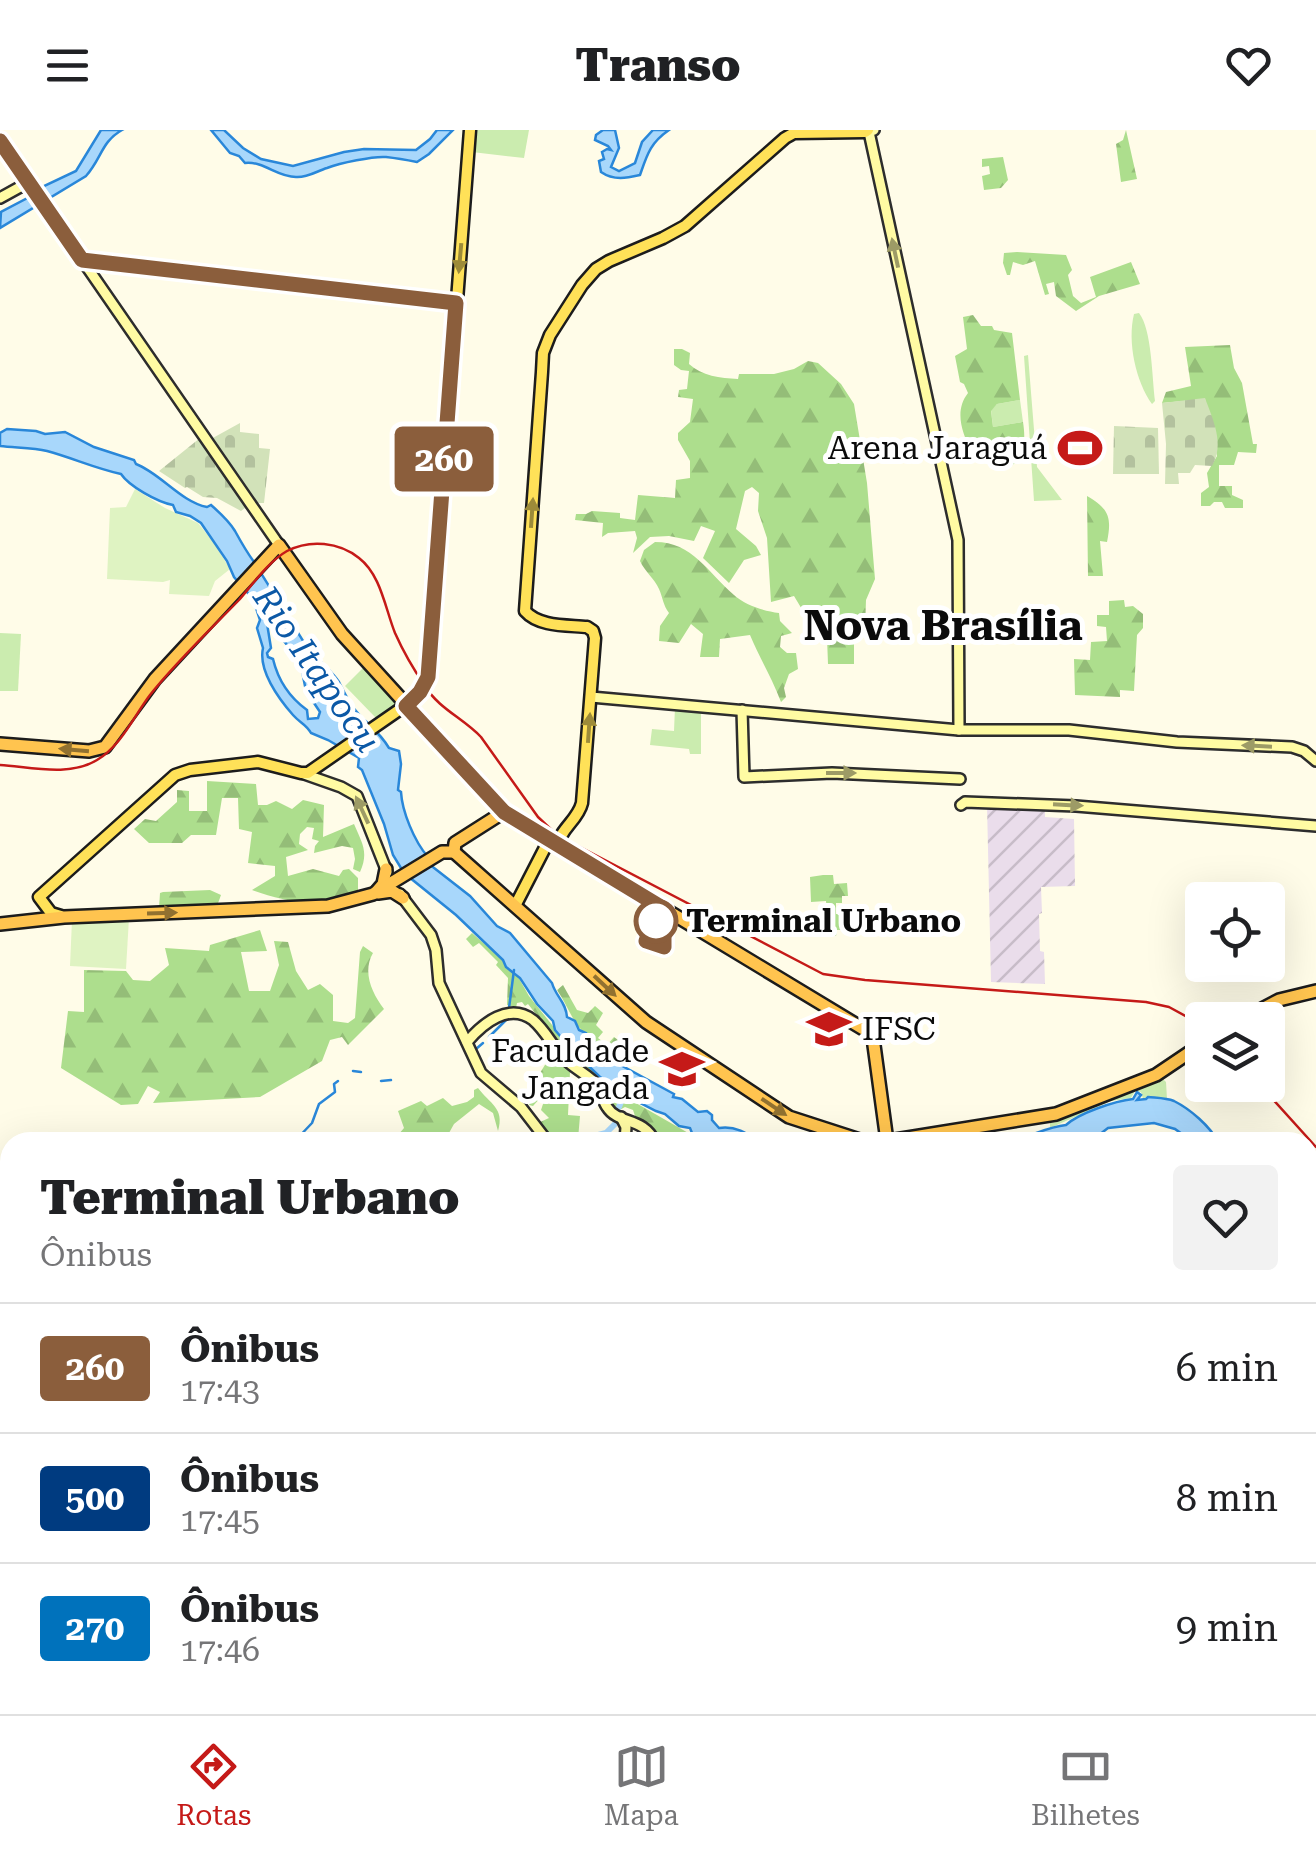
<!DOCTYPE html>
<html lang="pt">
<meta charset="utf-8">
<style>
:root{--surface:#fff;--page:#f2f2f2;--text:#202124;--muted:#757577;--line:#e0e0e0;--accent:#c51a18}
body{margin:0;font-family:"Roboto Serif",serif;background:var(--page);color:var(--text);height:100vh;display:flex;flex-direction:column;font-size:38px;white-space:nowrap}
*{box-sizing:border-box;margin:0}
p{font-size:32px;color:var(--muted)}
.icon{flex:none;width:55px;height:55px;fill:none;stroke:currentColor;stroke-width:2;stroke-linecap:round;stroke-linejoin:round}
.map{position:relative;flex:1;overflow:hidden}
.drawer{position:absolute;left:0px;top:1002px;width:1318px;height:582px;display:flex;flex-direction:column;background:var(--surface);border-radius:30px 30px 0 0;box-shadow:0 10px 40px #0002}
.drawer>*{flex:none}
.badge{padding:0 20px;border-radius:8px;font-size:35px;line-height:65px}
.fabs{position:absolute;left:1185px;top:752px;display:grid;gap:20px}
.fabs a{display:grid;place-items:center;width:100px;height:100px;border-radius:10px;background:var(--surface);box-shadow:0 10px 40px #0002;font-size:50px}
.map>.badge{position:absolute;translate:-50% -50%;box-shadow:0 0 0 5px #fff}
.round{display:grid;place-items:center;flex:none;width:105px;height:105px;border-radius:10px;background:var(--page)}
.head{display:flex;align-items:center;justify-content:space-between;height:170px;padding:0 40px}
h1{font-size:48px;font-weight:800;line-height:75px}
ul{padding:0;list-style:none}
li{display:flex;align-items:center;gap:30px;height:130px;padding:0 40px;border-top:2px solid var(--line)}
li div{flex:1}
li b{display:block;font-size:38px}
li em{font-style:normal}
li .badge{min-width:110px;font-weight:700;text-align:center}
header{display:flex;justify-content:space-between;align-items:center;height:130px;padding:0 40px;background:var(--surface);font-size:45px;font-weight:800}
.tab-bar{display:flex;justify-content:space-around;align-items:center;height:140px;border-top:2px solid var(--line);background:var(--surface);font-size:28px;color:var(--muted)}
.tab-bar a{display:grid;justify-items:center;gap:5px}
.tab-bar .on{color:var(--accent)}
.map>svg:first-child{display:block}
.industrial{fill:url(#industrial-furrows)}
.green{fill:#cbecaf}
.forest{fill:url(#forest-firs)}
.cemetery{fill:url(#cemetery-stones)}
.pitch{fill:#dff3c2}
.water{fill:#a8d7fb;stroke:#2987d9;stroke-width:2.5;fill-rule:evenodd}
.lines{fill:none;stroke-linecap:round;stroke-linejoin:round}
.stream{stroke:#2987d9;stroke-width:2.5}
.river{stroke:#a8d7fb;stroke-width:6}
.secondary-casing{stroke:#2d2d2d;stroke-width:14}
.primary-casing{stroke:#1c1c1c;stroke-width:15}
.trunk-casing{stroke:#1c1c1c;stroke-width:16}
.secondary{stroke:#fffba3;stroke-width:9}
.primary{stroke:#ffe158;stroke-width:10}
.trunk{stroke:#ffc44f;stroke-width:11}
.rail{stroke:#c51a18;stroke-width:2.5}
.oneway{fill:#9d9b66}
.oneway2{fill:#9d8b39}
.oneway3{fill:#917130}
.line-casing{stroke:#fff;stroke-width:22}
.line{stroke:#8b5e3c;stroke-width:15}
.stop-dot{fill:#fff;stroke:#8b5e3c;stroke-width:5}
.labels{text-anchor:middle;stroke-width:10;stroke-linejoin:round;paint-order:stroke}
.poi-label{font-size:32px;fill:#0b0b0b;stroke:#fff;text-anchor:end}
.stop-label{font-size:32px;font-weight:bold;fill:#0b0b0b;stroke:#fff;text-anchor:start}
.water-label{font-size:35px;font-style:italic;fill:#0b58a6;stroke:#fff}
.district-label{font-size:42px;font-weight:bold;fill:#0b0b0b;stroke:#fff}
</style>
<header><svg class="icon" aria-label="menu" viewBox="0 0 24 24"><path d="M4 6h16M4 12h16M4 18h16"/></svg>Transo<svg class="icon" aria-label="heart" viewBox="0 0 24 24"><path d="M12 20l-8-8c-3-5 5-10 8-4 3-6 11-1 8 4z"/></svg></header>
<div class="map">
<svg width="1316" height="1584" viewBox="0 0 1316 1584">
<defs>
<pattern id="industrial-furrows" width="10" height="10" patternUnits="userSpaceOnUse" patternTransform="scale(2.5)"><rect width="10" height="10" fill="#eaddeb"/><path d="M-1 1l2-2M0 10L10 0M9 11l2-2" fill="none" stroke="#c7bcc8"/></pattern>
<pattern id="forest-firs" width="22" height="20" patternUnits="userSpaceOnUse" patternTransform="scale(2.5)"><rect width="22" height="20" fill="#adde8d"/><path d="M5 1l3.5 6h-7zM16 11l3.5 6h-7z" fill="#94bd78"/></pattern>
<pattern id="cemetery-stones" width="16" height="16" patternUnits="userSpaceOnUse" patternTransform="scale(2.5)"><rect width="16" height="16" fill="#d2e2b9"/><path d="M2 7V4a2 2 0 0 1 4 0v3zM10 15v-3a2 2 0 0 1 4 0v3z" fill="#b3c19e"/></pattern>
</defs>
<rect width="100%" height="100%" fill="#fffce8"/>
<path class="industrial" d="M987 675 1045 677V687L1074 689 1075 756 1041 757 1042 783 1039 784 1040 821 1044 822 1045 854 991 852Z"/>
<g class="green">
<path d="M474 0H529L524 28 472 22Z"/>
<path d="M1139 183C1152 199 1152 249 1155 271L1152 274C1136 252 1127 212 1134 184Z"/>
<path d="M1028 225 1037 337 1062 370 1034 371 1024 226Z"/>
<path d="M1020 270 1023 292 993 297 991 280 997 274Z"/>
<path d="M0 503 21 504 18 561H0Z"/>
<path d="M365 536 398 572 377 589 345 556Z"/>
<path d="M675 577 701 580V624H690L689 619 650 615 652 599 674 601Z"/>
<path d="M1163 949 1166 952 1167 969 1148 966 1143 969 1141 962 1135 961 1131 968 1111 971 1050 998V993L1057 992 1058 988Z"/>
<path d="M1312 1253H1316V1361L1308 1353V1255Z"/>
</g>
<g class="forest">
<path d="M1126 0 1137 49 1121 52 1116 14 1123 10Z"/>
<path d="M1003 27 1008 50 1001 58 984 60 982 46 990 44 989 36 982 37V29Z"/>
<path d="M1017 122 1066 125 1072 140 1068 145 1073 166 1081 173 1096 167 1090 147 1131 132 1140 154 1099 166 1076 181 1056 166 1054 152 1046 154 1049 164 1045 165 1035 131 1023 135 1013 132 1010 145H1007L1003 133 1004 123Z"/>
<path d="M973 185 981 196H992L994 200 1012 203 1020 270 997 274 991 281 993 297 1023 292C1026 310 1025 333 1004 339L994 330 992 312 984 309V314L971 321C962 302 954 281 968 263L964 254 960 252 955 226 967 219 963 187Z"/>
<path d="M1230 215 1234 238 1242 253 1253 314H1257L1256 323 1238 322 1234 335H1219V356H1232V365L1243 370V378H1225L1222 372H1214L1210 376H1201V363L1209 357 1207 343 1217 326 1205 269 1162 273 1166 262 1191 256 1185 217Z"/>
<path d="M674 219H682L690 223 689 234C702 246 720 248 738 249L739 244H774L794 239 808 231 818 233 841 254 854 274 867 353 875 449 866 470 865 499 854 503V534H828L826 481H803L794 466 771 472 767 408 758 381 759 363 752 357 745 361 736 399 756 416 761 425 744 430 729 453 703 428 715 401 701 396 694 411 669 406 650 407 633 423 637 408 635 401 608 403 602 407 603 393 575 390 576 384H586L592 381 620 383V388L635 390 638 365 675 368 676 350 690 348V331L678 310V303L690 292 693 269 678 267 679 260 687 259 689 241 681 240 674 235Z"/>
<path d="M1087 366C1109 379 1112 387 1107 412L1100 411 1103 446H1088Z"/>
<path d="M655 412C693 412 707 442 734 465 745 475 763 481 779 483L780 491 792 503 781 506 780 517 787 523H796L798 539 789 544 784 558 786 567 781 572C772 548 760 529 750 505L720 509 719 527H700L703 504 691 494 679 513 659 511 660 496 669 483C663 475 663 468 659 459 655 449 645 442 640 431L644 420Z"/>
<path d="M1124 470 1125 477 1133 476 1143 484V498L1137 505 1134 561 1120 560V567L1075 565 1074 529 1090 530 1091 512 1107 511 1106 497 1097 496V485H1109V471Z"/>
<path d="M207 651 256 654 258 675H267L276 671 292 679 303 670 324 675 323 707 354 694C362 713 369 722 360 742L353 739 355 729 353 718 342 716 314 723 315 716 319 711 312 709 314 698 307 697 300 704 299 714 308 720 286 727 288 746 313 739 339 746 343 740 349 739 358 748V761C329 780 283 772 252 760L275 746V736L248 733 252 702 239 699 238 668H222L216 705H191L182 713H149L134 699 145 689 156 691 177 672V660L189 661V681H207Z"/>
<path d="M823 745H833L834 754 847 753 848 766H842V773H836V784H839V790H843V800H837L836 806H828L827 793H813L812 786 827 785 826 771 811 772 810 747Z"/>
<path d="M210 760 221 765 217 776 159 778 160 763 163 762Z"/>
<path d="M260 800 267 821 241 822 249 861H270L279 835 274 811 288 812 296 841 308 860 320 854 333 865V891L348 893 355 888 360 822 363 816 373 823C362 842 372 863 384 879L348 915 342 907 330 910 322 931 260 967 153 973 160 962 148 956 138 974 121 975 61 938 68 881 84 882V840L126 841 133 850 150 851 169 835 165 818 209 821 210 815Z"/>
<path d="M472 803 503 830 506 838 517 845 529 866 576 925 615 961 704 1012H693L675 1004V1012H660L653 998 636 989 633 980 625 977 618 981 613 979 571 931 567 937 570 942 568 985 580 986 578 1009 582 1010V1012H563L565 1008 558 1003 550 1011 538 993 549 988 541 980 545 968 542 966 533 976 529 975 535 962 530 959 553 922 556 910 528 874 525 876 522 872 517 873 516 878 507 875 508 848 496 835 498 832 479 813 473 817 466 809Z"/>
<path d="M563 855 577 880 588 883 595 876 603 883 596 895 603 902 598 908 607 915 614 907 618 910 612 918 616 922 624 913 633 920 626 937 618 933 612 925 602 923V919C592 909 581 902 574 890 568 880 564 870 557 860Z"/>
<path d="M478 958C490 974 505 978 498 1001L493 983 479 974 454 994 444 1012H401L398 1005 404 998 398 981 421 971 427 976 443 968 452 976 467 972 474 967V960Z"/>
<path d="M10 1245V1575H717L721 1580V1584H0V1254Z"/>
<path d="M737 1575H898L897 1584H744Z"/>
<path d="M923 1575H1124V1584H925Z"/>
</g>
<g class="cemetery">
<path d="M1205 268C1213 290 1225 314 1212 336L1195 335 1190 343H1178L1179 354H1165L1166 314 1162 273Z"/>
<path d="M240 293V302L259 304V318L270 319 264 373H255L211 309Z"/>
<path d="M1114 296 1158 298 1159 344H1113Z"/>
<path d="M200 308 249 375 241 381 217 368 203 367 187 357 185 358 159 341Z"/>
</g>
<g class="pitch">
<path d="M135 359 165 378 198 393 214 413 230 439 215 451 209 466 169 464 170 450 163 452 107 449 110 378 126 377Z"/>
<path d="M129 788 126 839 70 836 72 790Z"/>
</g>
<g class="water">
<path d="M101 0H122C101 12 102 28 86 46L0 98 1 82 35 64 44 56 76 41Z"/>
<path d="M211 0H224L243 18 261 29 293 36 344 22 364 19 416 20 430 9 437 0H453L429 24 417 32C407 30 395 28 386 27 373 26 340 33 327 38 317 41 307 48 296 47 277 47 264 31 245 33L239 26 230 23Z"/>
<path d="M603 0H615L619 18 611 37 619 41 635 33 642 12 653 0H669C650 13 647 25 640 45 627 48 614 51 601 42L599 31 604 29 602 22 607 19 611 20 608 16 595 10 596 5Z"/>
<path d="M7 299 36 301 45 304 65 302 94 317 134 330 136 334C160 343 181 372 207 377L211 375C219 382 229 391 235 401 241 412 246 421 254 432L313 527 318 528C325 537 333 543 339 552 344 562 349 573 356 581 367 594 379 601 389 618L399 621 401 634 398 660 401 662C402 681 414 711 428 727L404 743 393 725 384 694 362 640 358 637 359 628 328 610 311 603C306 594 300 593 293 585 278 568 258 540 263 518L257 498 260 490 253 469 234 447 227 431 201 393 190 386 176 382 173 375C157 372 129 356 121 344 94 338 73 328 47 321 33 317 14 318 0 316V303ZM265 481 273 490 279 508 283 510 300 531 306 561 320 582 318 588 308 589 307 580C289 567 278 550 273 529L268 527 267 523 271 518Z"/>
<path d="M429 734 470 766 497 796 510 803 552 853C556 867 566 872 567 887L575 891 579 900 586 903V907L597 914 603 925 612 926 617 933 674 964 673 967 682 969 698 982 707 981 712 985V990L719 998C735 995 748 1004 760 1012H706L703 1007 692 1003 690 998 679 996 665 984 656 981 615 960 609 952 600 947 573 921 555 900 553 891 537 874 520 848 506 837 503 830 456 785 409 747Z"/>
<path d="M1137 962 1141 965 1137 970 1146 969 1148 967C1157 968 1166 968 1174 971 1190 979 1210 996 1218 1012H1193L1175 999 1154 993 1108 998 1090 1012H1005C1027 1009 1045 997 1066 995 1079 983 1115 971 1133 969Z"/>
</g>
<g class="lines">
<g class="stream">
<path d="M509 878 514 840"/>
<path d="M489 907 508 888"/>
<path d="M476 919 483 913"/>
<path d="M353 941 361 942"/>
<path d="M381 951 391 950"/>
<path d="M144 1012 146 1006 151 1005 163 1012"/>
<path d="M230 1012 235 1009 250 1012"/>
<path d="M294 1012 312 993 319 974 335 962 334 954 338 951"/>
<path d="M322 1012 327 1007"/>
<path d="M1008 1575 1017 1584"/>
</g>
<g class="river">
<path d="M619 977 624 964"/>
<path d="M587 1008 606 1003 614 995"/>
<path d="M576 1012 583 1010"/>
<path d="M1308 1108 1316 1111"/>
<path d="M313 1584 321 1575"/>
</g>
<g class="secondary-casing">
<g id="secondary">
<path d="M874 0 869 2 958 410 959 600"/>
<path d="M0 11 279 415"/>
<path d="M0 68 20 57H31"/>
<path d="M591 567 959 600H1069L1177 612 1292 617 1304 621 1316 631"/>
<path d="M742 580 744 647 832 643 960 649"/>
<path d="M304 644 341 657 357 666 387 742"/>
<path d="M961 675 965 672 1076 676 1316 696"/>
<path d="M400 764 431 805 436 820 439 853 481 943 521 977 548 1012"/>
<path d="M467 912C483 893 509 872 533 890 545 900 552 915 562 926 572 938 588 944 598 956 603 963 602 971 607 977 618 995 643 986 655 1012"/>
<path d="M621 987 626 997 625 1012"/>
<path d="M1308 1358 1316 1365"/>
<path d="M1308 1538 1316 1543"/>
</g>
</g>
<g class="primary-casing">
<g id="primary">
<path d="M558 715C560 699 578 690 582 673L595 508 593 501 587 497C567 495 539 497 525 481L542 242 543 223 550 205 582 155 596 139 609 131 663 108 685 96 785 8 794 3 865 2 868 0"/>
<path d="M515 776 549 710 553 708"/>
<path d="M61 786 51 783 39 767 175 645 190 640 258 632 301 643H308L409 573 420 563 428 550 470 0"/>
</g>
</g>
<g class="trunk-casing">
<g id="trunk">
<path d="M0 614 89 621 105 617 155 549 279 415 342 504 504 682 870 903 873 908 887 1011"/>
<path d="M454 722 646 892 789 987 860 1010H895L1056 984 1156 945 1202 914"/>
<path d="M454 722 455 713 499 685H508"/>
<path d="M377 761 383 754 386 739"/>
<path d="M378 763 392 761 403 768"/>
<path d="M0 794 64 787 328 776 373 764 442 722H454"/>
<path d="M1241 890 1279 870 1316 861"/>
</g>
</g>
<use href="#secondary" class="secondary"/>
<use href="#primary" class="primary"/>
<use href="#trunk" class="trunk"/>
<g class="rail">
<path d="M0 635C31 637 69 647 97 630 121 616 134 586 150 565 177 531 209 501 239 470 253 454 268 432 287 421 310 409 339 412 359 428 381 445 385 478 395 503 403 521 414 540 425 556 439 579 463 588 481 607L538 687 557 705 823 844 865 850 1146 872 1169 877 1202 895"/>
<path d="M1260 955 1316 1017"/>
</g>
</g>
<defs><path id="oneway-solid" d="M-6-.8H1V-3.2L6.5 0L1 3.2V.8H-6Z" transform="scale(2.5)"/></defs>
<g class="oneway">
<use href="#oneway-solid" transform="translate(895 123) rotate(-102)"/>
<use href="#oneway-solid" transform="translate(1257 616) rotate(-177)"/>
<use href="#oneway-solid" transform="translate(841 643)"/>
<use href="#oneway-solid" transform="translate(1068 675) rotate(3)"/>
<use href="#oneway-solid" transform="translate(362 680) rotate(-115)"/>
</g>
<g class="oneway2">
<use href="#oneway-solid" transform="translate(460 128) rotate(95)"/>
<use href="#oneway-solid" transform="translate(532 383) rotate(-86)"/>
<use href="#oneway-solid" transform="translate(589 598) rotate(-86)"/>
</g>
<g class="oneway3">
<use href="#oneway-solid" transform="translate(74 620) rotate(-175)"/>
<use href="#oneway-solid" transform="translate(162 783) rotate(-2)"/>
<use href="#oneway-solid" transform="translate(605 856) rotate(43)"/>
<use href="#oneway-solid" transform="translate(774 977) rotate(34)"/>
</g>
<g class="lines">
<g class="line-casing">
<path id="line" d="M0 11 82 130 456 173 428 547 420 562 406 576 504 682 664 779 650 801 646 811 664 817V783"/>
</g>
<use href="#line" class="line"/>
</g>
<defs>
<g id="stadium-bare" transform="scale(3.45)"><path d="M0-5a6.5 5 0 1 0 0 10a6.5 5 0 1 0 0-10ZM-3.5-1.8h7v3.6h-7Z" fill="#c51a18" stroke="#fff" stroke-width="2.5" paint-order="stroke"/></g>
<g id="university-bare" transform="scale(3.45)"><path d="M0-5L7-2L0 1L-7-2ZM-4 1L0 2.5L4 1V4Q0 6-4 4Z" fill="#c51a18" stroke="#fff" stroke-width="2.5" paint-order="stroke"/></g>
</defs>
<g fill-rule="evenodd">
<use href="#stadium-bare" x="1080" y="318"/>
<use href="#university-bare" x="829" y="899"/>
<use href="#university-bare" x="682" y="939"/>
</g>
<circle class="stop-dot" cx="656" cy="791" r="20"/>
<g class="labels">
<g class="poi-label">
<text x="1047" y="329">Arena Jaraguá</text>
<text x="862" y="910" text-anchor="start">IFSC</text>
<text x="649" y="932">Faculdade<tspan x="649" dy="37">Jangada</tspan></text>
</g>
<g class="stop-label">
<text x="686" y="802">Terminal Urbano</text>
</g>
<g class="water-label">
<text transform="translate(317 539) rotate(55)" y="12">Rio Itapocu</text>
</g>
<g class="district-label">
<text x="943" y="510">Nova Brasília</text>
</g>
</g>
</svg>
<div class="fabs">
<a><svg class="icon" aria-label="locate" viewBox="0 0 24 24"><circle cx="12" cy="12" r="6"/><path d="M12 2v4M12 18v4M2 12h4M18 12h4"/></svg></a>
<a><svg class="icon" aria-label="layers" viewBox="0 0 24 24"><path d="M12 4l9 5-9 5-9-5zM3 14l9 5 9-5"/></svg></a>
</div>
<b class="badge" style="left:444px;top:329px;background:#8b5e3c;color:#fff">260</b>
<section class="drawer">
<div class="head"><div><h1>Terminal Urbano</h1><p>Ônibus</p></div><a class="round"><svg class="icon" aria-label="heart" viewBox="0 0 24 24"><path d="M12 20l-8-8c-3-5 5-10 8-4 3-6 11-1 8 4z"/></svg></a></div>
<ul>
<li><span class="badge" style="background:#8b5e3c;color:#fff">260</span><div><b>Ônibus</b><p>17:43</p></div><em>6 min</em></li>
<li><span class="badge" style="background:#003b80;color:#fff">500</span><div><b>Ônibus</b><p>17:45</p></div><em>8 min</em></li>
<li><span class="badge" style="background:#0072bc;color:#fff">270</span><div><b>Ônibus</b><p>17:46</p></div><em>9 min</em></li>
</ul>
</section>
</div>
<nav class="tab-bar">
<a class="on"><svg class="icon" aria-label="directions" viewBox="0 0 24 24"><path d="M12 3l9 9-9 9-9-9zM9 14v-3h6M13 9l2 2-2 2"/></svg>Rotas</a>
<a><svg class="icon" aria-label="map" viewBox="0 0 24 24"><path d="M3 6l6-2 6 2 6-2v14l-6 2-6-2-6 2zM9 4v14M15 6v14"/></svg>Mapa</a>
<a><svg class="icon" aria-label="tickets" viewBox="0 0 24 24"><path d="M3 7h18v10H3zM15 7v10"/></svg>Bilhetes</a>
</nav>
